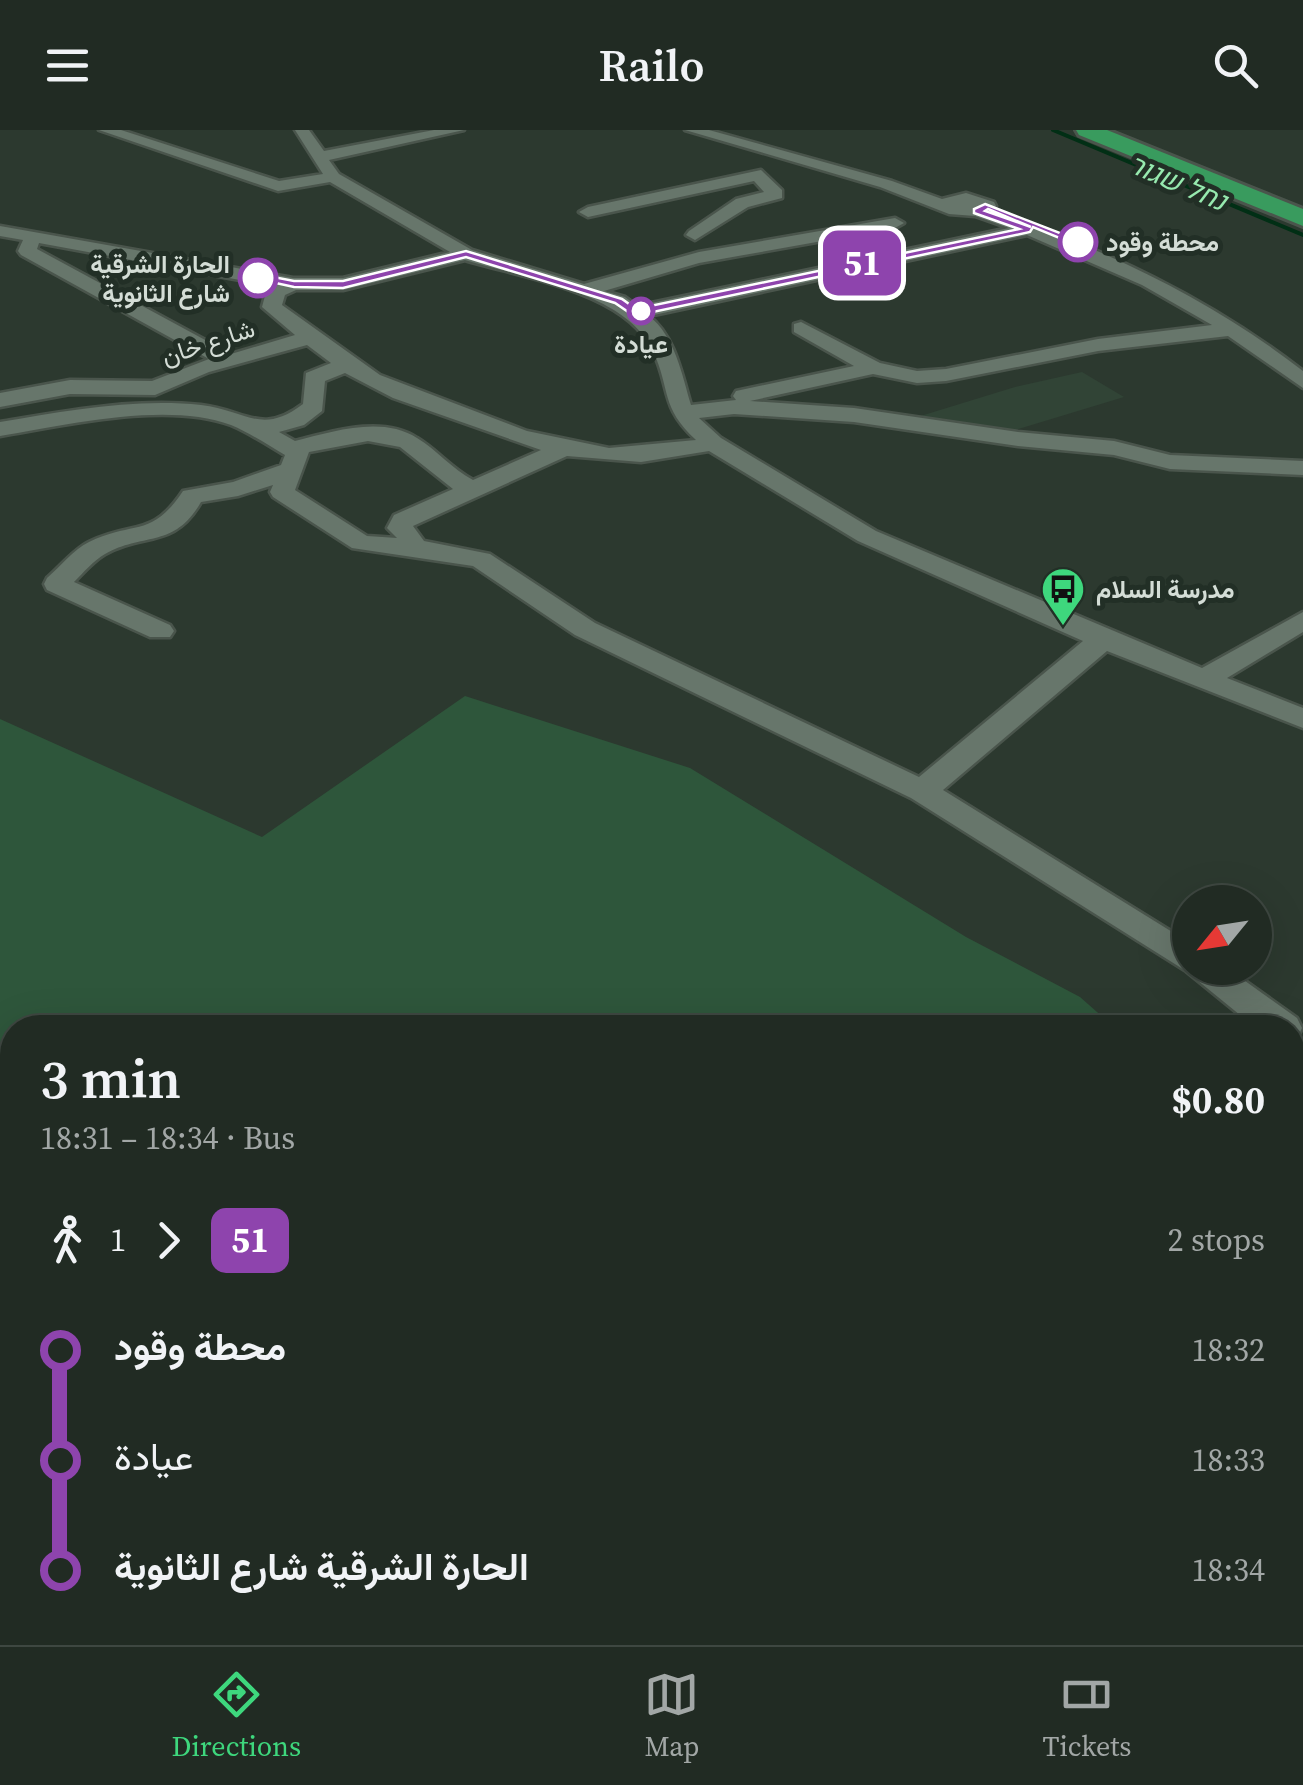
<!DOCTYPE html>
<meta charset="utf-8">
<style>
:root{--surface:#212b23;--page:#29332b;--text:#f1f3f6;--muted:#a2a7a6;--line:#3e4741;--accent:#3ed77d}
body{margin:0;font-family:"Source Serif 4",Vazirmatn,Heebo,serif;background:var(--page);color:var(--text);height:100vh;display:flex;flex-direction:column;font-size:38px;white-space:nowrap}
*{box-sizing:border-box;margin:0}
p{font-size:32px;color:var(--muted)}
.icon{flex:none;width:55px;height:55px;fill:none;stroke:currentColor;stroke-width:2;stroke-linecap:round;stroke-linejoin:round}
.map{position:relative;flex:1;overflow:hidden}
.drawer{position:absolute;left:0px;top:885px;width:1305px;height:630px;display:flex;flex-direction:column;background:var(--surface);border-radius:40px 40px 0 0;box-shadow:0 10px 40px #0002,0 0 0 2px var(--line)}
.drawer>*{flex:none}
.badge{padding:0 20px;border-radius:15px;font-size:35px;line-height:65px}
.needle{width:65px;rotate:240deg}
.controls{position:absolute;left:1172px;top:755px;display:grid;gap:20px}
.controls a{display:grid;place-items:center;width:100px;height:100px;border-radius:50%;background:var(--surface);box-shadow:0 10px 40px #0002,0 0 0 2px var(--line);font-size:50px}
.map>.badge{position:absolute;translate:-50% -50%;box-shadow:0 0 0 5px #fff}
.legs{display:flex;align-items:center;gap:15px;height:110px;padding:0 40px;font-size:32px}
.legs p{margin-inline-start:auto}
.summary{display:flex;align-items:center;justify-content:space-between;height:170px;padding:0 40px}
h1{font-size:55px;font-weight:600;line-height:75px}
ul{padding:0 40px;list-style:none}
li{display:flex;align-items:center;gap:35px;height:110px;font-size:38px}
li i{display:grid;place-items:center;width:15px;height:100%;margin:0 12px;background:currentColor}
li i::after{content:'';width:25px;height:25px;margin:-12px;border:8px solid;border-radius:50%;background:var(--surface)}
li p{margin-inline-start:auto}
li:first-child i{background:linear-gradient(#0000 50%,currentColor 0)}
li:last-child i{background:linear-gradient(currentColor 50%,#0000 0)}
header{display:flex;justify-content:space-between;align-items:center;height:130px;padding:0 40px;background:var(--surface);font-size:45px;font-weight:600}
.dock{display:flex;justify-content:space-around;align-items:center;height:140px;border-top:2px solid var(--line);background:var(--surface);font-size:28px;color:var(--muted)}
.dock a{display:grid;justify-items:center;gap:5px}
.dock .active{color:var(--accent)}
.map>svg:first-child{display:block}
.built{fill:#314436}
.green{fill:#2e563b}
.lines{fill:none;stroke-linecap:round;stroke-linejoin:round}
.stream{stroke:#012f15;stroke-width:4}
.minor-casing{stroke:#4a554c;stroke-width:5}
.highway-casing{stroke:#4a554c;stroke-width:6}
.minor{fill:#67766b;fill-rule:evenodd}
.highway{fill:#399b5e;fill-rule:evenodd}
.line-1{fill:#8e44ad;stroke:#fff;stroke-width:2.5;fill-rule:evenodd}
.stop-1-dot{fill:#fff;stroke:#8e44ad;stroke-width:5}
.labels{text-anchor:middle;stroke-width:10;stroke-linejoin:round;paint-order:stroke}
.far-stop-label{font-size:25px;font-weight:bold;fill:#d4ddd6;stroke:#222f26;text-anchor:start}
.far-street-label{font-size:25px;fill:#d4ddd6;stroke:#222f26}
.far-poi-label{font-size:25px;font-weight:bold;fill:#d4ddd6;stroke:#222f26;text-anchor:start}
.far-water-label{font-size:28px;font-style:italic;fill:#97eaaf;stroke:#222f26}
</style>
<header><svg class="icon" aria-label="menu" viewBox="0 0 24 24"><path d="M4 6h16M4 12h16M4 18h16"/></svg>Railo<svg class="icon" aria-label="search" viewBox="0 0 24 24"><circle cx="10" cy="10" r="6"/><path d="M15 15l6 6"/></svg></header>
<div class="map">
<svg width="1303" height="1515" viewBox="0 0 1303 1515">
<rect width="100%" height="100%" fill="#2c392f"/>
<path class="built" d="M1082 242 1124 267 1009 302 914 288 1015 257Z"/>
<g class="green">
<path d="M465 566 690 638 966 807 1080 867 1114 897 12 898V1502H969L978 1515H0V589L262 707Z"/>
<path d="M1292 1080 1303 1093V1234L1293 1226Z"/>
</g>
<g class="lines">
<path class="stream" d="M1053 0 1303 105"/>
<g class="minor-casing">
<g id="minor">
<path d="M99 0H121L279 51 323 44 295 0H309L324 21 434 0H464L329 30 339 44 472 120 584 154 699 122 895 88 904 93 895 98 699 133 604 161 625 167 637 176 1009 98 975 86 949 84 880 57 685 0H709L892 51 942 69 966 63 994 72 996 76 992 80C1104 119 1209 168 1303 241V258L1228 206 1098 221 946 251 917 253 873 244 750 271 854 278 1018 302 1114 311 1170 325 1303 331V345L1170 339 1114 325 1018 316 854 292 734 284 699 288 721 308 876 401 1202 538 1303 482V502L1227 548 1303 578V598L1107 521 943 660 1190 813V838H1227L1297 888 1302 898 1297 908 1292 909V898H1256L1186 841 911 668 575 505 473 436 352 418 273 367 270 362 273 355 238 366 201 372C174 419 144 402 105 424 93 431 84 442 74 452L170 495 174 501 170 507H150L47 460 44 454 47 448C61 436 73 420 89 412 134 390 151 409 183 361L233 352 281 335 285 325C268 315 250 303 231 295 167 271 66 295 0 306V292C66 281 134 268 201 275 246 280 261 306 303 274L306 243 331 233 307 215 209 242 155 265 70 264 0 277V263L70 250 152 251 209 229 21 125 18 121 23 110 0 106V96L293 148H343L450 122 330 52 278 61ZM1027 105 1142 155 1212 195 1098 209 946 239 917 241 880 233 801 192 794 194V202L854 236 736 261 733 266 736 270 691 275C682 245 675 206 649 186ZM39 113 273 156 266 162 262 177 295 205 231 224 37 119ZM465 130C524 148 626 162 653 221 671 260 660 277 696 310L609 318 527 301 380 245 282 175 285 165 296 160H343ZM345 243 393 268 541 320 473 350C452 339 437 320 417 308 382 285 331 302 295 311L279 302 304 295 322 281 325 251ZM368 311 400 317 453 359 394 385 387 398 397 408 367 406 295 360 309 322ZM709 321 858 411 1083 511 919 647 595 493 490 424 424 411 413 396 567 326 641 332Z"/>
<path d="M761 40 782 60V68L748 77 695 110 686 105 689 101 736 69 764 62 754 51 588 87 579 82 588 77Z"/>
<path d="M1292 1220 1303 1224V1273L1292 1269Z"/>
</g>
</g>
<g class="highway-casing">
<path id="highway" d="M1076 0H1107L1303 79V96L1079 5Z"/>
</g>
<use href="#minor" class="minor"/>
<use href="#highway" class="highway"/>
</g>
<path class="line-1" d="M985 74 1083 112 1074 114 1033 97 1030 102 634 186 615 173 466 127 343 158 294 157 253 148 258 144 294 151H343L466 121 622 169 636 179 1019 99 974 83V79ZM988 79 1031 97 985 81Z"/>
<defs>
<g id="bus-pin" transform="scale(2.25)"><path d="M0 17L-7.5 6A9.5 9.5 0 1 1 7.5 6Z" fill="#3ed77d" stroke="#222f26"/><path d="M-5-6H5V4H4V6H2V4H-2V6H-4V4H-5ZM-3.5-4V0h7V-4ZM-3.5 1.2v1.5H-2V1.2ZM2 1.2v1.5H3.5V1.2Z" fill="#111"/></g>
</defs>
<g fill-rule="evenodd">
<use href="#bus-pin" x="1063" y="459"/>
</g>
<g class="stop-1-dot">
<circle cx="1078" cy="112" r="18"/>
<circle cx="258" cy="148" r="18"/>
<circle cx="641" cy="181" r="12"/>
</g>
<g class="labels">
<g class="far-stop-label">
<text x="1106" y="121">محطة وقود</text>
<text x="230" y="143" text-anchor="end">الحارة الشرقية<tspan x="230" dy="29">شارع الثانوية</tspan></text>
<text x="641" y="223" text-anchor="middle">عيادة</text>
</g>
<g class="far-street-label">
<text transform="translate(208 212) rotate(-18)" y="9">شارع خان</text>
</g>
<g class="far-poi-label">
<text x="1096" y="468">مدرسة السلام</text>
</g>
<g class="far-water-label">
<text transform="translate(1178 52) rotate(23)" y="10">נחל שגור</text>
</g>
</g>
</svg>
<div class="controls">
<a><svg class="needle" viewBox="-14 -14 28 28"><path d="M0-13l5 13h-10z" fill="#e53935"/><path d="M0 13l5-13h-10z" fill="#a2a7a6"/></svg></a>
</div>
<b class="badge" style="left:862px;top:133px;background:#8e44ad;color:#fff">51</b>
<section class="drawer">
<div class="summary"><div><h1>3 min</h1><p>18:31 – 18:34 · Bus</p></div><b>$0.80</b></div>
<div class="legs"><svg class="icon" aria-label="walk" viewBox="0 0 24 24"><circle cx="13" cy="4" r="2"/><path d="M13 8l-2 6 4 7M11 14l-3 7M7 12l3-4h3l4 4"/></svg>1<svg class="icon" aria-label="forward" viewBox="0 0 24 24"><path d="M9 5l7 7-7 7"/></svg><b class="badge" style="background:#8e44ad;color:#fff">51</b><p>2 stops</p></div>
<ul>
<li><i style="color:#8e44ad"></i><b>محطة وقود</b><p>18:32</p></li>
<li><i style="color:#8e44ad"></i><span>عيادة</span><p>18:33</p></li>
<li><i style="color:#8e44ad"></i><b>الحارة الشرقية شارع الثانوية</b><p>18:34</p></li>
</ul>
</section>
</div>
<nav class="dock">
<a class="active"><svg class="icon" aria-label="directions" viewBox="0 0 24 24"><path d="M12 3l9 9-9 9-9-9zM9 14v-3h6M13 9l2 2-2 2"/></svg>Directions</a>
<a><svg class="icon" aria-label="map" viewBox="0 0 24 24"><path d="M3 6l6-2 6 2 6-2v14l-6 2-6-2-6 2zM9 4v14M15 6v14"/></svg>Map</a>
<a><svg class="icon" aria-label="tickets" viewBox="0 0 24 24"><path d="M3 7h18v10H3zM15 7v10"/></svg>Tickets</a>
</nav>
